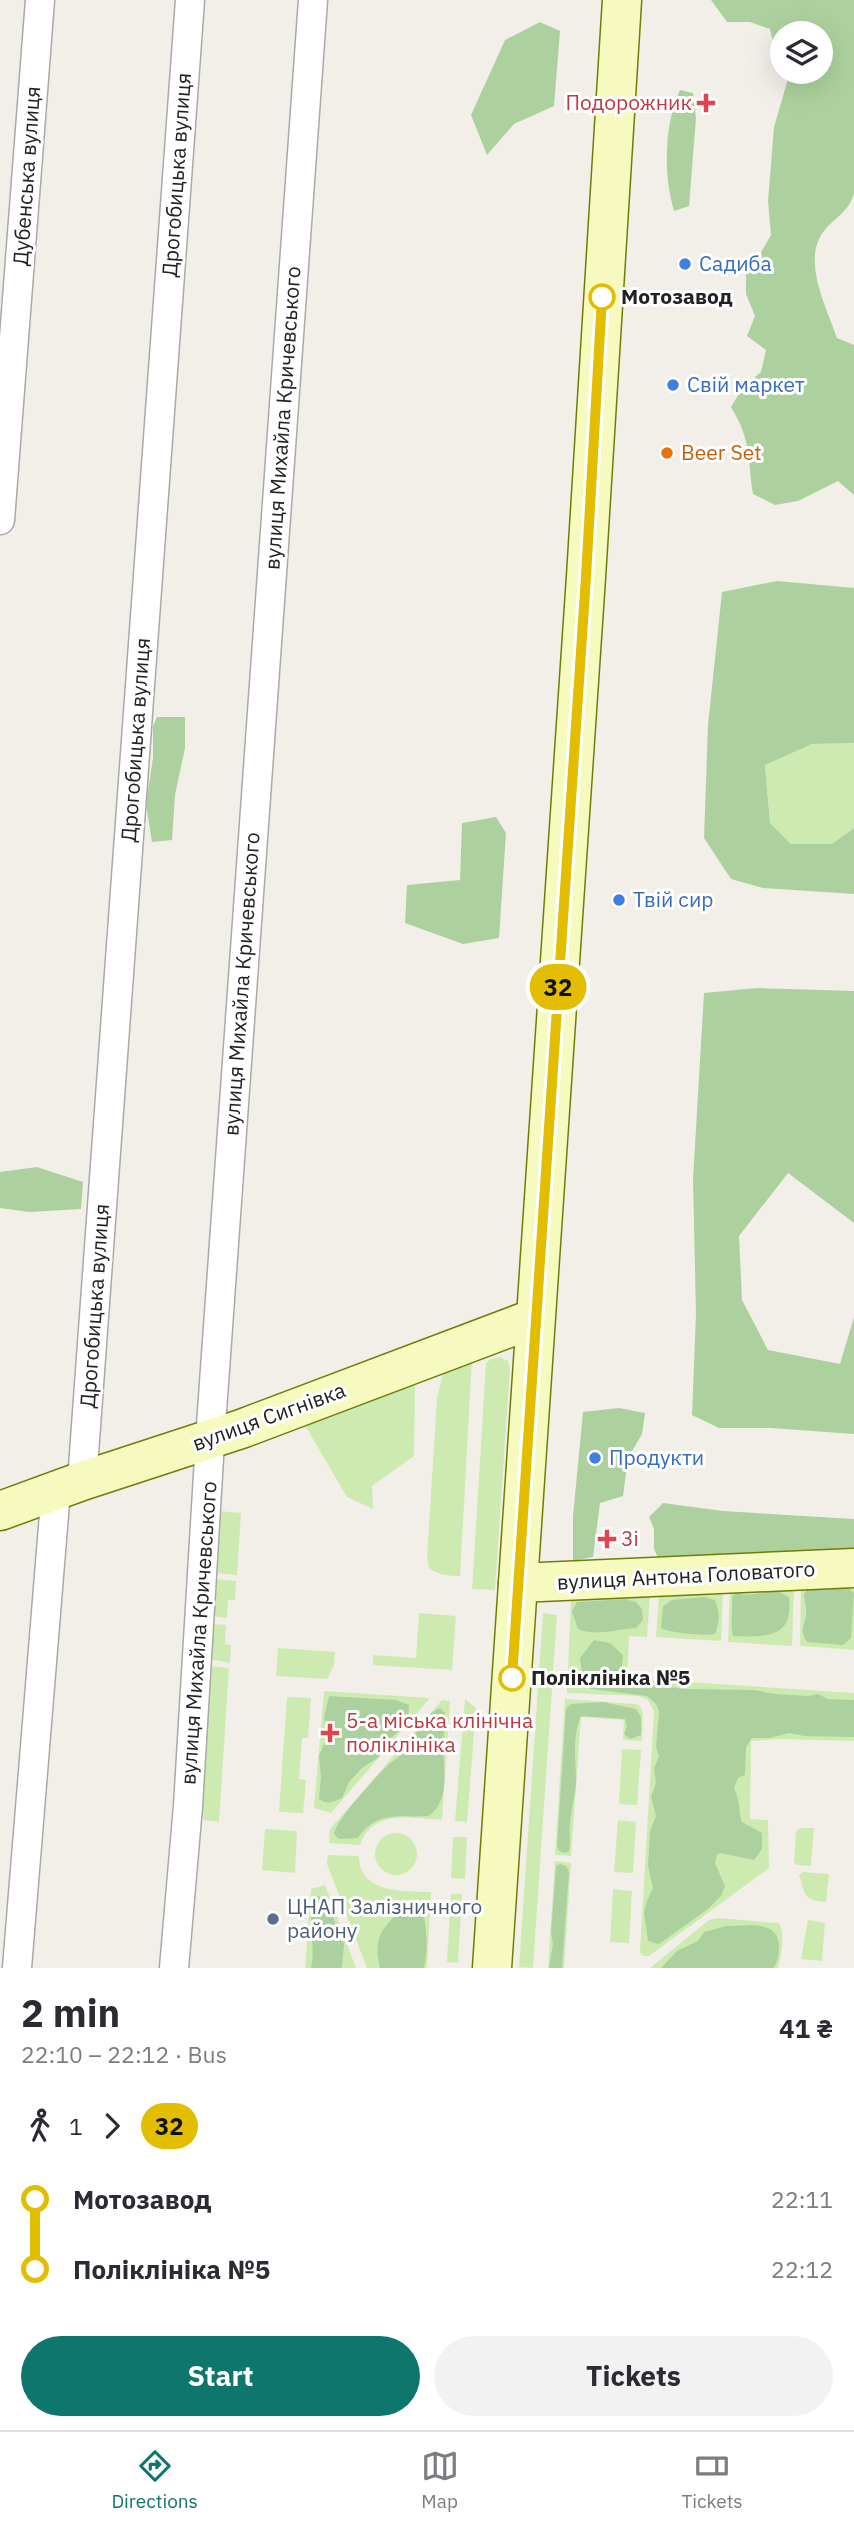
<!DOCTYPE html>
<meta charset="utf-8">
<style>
:root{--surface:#fff;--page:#f2f2f3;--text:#2b2b33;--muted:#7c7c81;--line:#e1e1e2;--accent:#0f766e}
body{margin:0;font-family:"IBM Plex Sans",sans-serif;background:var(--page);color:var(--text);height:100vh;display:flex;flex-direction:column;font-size:26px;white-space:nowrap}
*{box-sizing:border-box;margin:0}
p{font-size:23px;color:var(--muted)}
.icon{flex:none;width:38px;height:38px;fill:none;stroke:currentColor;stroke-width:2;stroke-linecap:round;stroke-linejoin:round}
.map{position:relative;height:1968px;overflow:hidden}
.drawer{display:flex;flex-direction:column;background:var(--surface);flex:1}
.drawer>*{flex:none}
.badge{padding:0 14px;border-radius:23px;font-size:24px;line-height:46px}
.buttons{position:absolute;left:770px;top:21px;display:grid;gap:14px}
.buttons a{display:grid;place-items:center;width:63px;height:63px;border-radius:50%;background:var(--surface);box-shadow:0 7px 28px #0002;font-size:35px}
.map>.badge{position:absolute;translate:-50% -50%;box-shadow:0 0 0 4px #fff}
.legs{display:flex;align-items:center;gap:10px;height:77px;padding:0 21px;font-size:23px}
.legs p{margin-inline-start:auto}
.head{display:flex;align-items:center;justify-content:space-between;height:119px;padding:0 21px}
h1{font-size:38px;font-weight:700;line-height:52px}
.action{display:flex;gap:14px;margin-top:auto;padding:14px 21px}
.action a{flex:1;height:80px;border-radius:42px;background:var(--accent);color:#fff;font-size:28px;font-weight:700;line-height:80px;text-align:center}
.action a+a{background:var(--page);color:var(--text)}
ul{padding:0 21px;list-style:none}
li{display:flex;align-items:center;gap:24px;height:70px;font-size:26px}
li i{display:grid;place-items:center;width:10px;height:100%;margin:0 9px;background:currentColor}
li i::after{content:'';width:18px;height:18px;margin:-9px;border:5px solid;border-radius:50%;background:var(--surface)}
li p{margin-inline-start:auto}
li:first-child i{background:linear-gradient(#0000 50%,currentColor 0)}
li:last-child i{background:linear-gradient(currentColor 50%,#0000 0)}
.tab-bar{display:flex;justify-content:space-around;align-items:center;height:98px;border-top:2px solid var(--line);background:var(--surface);font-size:19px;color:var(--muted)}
.tab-bar a{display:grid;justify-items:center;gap:4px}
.tab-bar .current{color:var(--accent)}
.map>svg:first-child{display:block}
.grass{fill:#cdebb0}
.forest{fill:#add19e}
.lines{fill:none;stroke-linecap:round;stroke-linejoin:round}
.street-casing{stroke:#a9a9a9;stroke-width:31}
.secondary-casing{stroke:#707d05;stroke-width:41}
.street{stroke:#fff;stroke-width:28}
.secondary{stroke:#f7fabf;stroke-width:38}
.line-1-casing{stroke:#fff;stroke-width:16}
.line-1{stroke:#e3bd00;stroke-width:10}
.health-dot{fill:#e0444e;stroke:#fff;stroke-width:2.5}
.shop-dot{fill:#3f7fe0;stroke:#fff;stroke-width:2.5}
.stop-1-dot{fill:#fff;stroke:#e3bd00;stroke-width:3.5}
.food-dot{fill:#e8710a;stroke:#fff;stroke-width:2.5}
.service-dot{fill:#5c6f8a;stroke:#fff;stroke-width:2.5}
.labels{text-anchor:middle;stroke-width:6;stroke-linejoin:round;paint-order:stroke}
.health-label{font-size:21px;fill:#be3a42;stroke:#fff;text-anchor:start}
.street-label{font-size:21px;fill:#222;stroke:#fff}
.shop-label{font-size:21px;fill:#366cbe;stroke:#fff;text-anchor:start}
.stop-label{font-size:21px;font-weight:bold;fill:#222;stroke:#fff;text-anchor:start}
.food-label{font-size:21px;fill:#c56008;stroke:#fff;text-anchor:start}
.service-label{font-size:21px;fill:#4e5e75;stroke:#fff;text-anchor:start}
</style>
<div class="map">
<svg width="854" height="1968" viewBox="0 0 854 1968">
<rect width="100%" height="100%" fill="#f2efe9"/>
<g class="grass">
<path d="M854 743V828L832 844H791L770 823 765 764 812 744Z"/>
<path d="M500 1357 508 1361 510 1368 495 1590 472 1589 486 1363 491 1359Z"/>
<path d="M472 1358 460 1576C448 1576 439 1575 429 1568L427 1557 437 1398 444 1370Z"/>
<path d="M415 1384 414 1456 372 1486 373 1509 347 1497 300 1417Z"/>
<path d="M219 1511 241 1513 237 1575 214 1573Z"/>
<path d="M214 1579 236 1581 235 1600H228L227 1618 211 1616Z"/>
<path d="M854 1582V1650L800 1646 801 1585Z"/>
<path d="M794 1585 792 1646 728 1642 730 1589Z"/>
<path d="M723 1589 721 1641 656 1637 659 1593Z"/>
<path d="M650 1594 647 1637 629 1636 627 1678 854 1693V1741L781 1739 751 1741 750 1819 768 1820 769 1868 649 1956H643L640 1952 654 1711 648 1700 639 1696 567 1693 571 1599Z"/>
<path d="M419 1613 456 1616 452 1670 373 1665V1655L416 1658Z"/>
<path d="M543 1613 557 1615 533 1968 519 1967Z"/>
<path d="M213 1624 226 1625 225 1644 231 1645 230 1663 210 1659Z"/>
<path d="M278 1648 335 1652 334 1665 327 1679 276 1676Z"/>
<path d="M210 1666 229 1668 219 1822 204 1820 198 1804Z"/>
<path d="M324 1691 430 1698 331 1813 314 1808Z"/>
<path d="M287 1697 311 1698 308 1738H302L299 1779 306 1780 303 1813 279 1812Z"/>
<path d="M465 1699 476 1708 467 1822 455 1821Z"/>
<path d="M565 1699 634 1704 639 1705 643 1713 642 1741 623 1740 624 1720 581 1717 571 1856 555 1855Z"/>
<path d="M442 1700 450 1701 442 1820C412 1818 372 1809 360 1845L329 1843 330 1829Z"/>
<path d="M622 1749 641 1750 637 1805 619 1804Z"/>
<path d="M618 1820 636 1822 633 1873 614 1872Z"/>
<path d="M800 1828H814L811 1866 797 1865 794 1862 796 1831Z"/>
<path d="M265 1829 297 1831 295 1873 262 1870Z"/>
<circle cx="396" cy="1854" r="21"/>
<path d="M453 1837H467L465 1879 451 1878Z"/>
<path d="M328 1855 359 1856C360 1894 403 1891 431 1892L427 1968H367L327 1864Z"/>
<path d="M555 1861 571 1863 564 1968H548Z"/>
<path d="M803 1872 829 1874 826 1902C804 1901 805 1895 799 1875Z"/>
<path d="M325 1885 356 1968H305L311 1889Z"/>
<path d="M613 1889 632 1891 629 1943 610 1942Z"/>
<path d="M451 1894H462L458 1963 447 1962Z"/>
<path d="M717 1918 779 1923C786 1937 781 1954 778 1968H650L709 1920Z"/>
<path d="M808 1920 825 1923 822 1961 801 1959Z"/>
</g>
<g class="forest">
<path d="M711 0H854V193C850 211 834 218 824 231 801 260 827 308 837 338L854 345V495L838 481 798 501 775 505 753 494C747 456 752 442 731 407L743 387 761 372 766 350 747 336 755 316 746 294V272L760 254 771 235 768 201 774 127 790 72H821V33H782V56L775 50 770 29 750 22H727Z"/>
<path d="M540 22 560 31 554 106 514 124 487 155 471 115 505 40Z"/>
<path d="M680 90 693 93 696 118 689 206 674 211C663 174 664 125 680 90Z"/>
<path d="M777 581 854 588V743L812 744 765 765 770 823 791 844H832L854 828V894L763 888 731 879 704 838 708 725 722 592Z"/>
<path d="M157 717H185V748L175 795 172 840 152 842 146 804 153 758V726Z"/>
<path d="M496 817 506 833 499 938 463 944 405 923 407 885 460 880 462 823Z"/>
<path d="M757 988 854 991V1223L788 1173 739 1236 742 1300 768 1350 840 1364 854 1317V1434L771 1428H719L692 1415 696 1314 693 1179 704 993Z"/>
<path d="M37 1167 83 1182 81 1209 29 1212 0 1208V1172Z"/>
<path d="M619 1408 645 1413 642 1434 628 1458 623 1496 600 1503 593 1557 573 1561V1516L583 1412Z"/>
<path d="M663 1503 723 1511 854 1519V1557L662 1566 654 1549V1529L649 1517Z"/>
<path d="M834 1588 850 1589 854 1593 851 1638 843 1645 807 1642C798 1627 806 1626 806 1613 807 1607 804 1601 804 1594L808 1589Z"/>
<path d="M778 1591 789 1597C794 1639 766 1637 733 1636 730 1624 733 1610 732 1597L736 1593 746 1595Z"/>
<path d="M705 1597 715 1600C720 1613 720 1621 715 1634 705 1636 669 1633 661 1628L663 1606 672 1600Z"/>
<path d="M625 1599 636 1602 642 1609 643 1620 636 1628C616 1629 597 1637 578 1629L572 1611 577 1602Z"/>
<path d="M594 1640 610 1643 623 1655 621 1678 637 1683 684 1689 755 1690 775 1694 808 1696 818 1694 828 1699 854 1700V1737L804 1736 789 1733 770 1738H752L746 1747 745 1775 738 1778 734 1788C741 1803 738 1808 742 1822L762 1833V1849L754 1860 720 1853 717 1855 715 1863 725 1886 721 1896 708 1909 659 1944 648 1941 644 1912 647 1901 653 1888 648 1866 650 1831 656 1816 651 1797 656 1783 654 1769 659 1756 656 1747 659 1712 656 1704 647 1696 591 1689 583 1681 580 1658Z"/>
<path d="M329 1696 396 1700 409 1705 408 1719 403 1727 388 1741 379 1757 362 1768 349 1782 342 1798C334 1802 327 1805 319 1799L321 1777 319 1756 326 1739 324 1717Z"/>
<path d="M603 1702 636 1709 641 1717V1735L630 1739 624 1734 627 1726 625 1719 581 1716C573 1734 575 1756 576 1775 577 1791 571 1807 570 1824 569 1833 571 1841 569 1851L565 1853 559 1851 557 1846 566 1709 571 1704Z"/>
<path d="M440 1708 445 1713C445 1724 443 1736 443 1747 444 1769 450 1803 428 1816 398 1818 377 1810 358 1838L339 1839 334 1834C335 1821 377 1776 388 1765 394 1760 401 1756 405 1750 415 1736 423 1715 440 1708Z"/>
<path d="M560 1864 566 1866 569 1872 562 1968H549L553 1944 551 1932 556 1866Z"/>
<path d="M317 1896 325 1898 344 1944 342 1968H311C317 1943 304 1921 317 1896Z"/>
<path d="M411 1903 422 1905C426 1926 429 1946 424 1968H380C375 1944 377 1934 394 1917 399 1911 403 1906 411 1903Z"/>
<path d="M726 1926C747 1926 779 1919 779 1947 779 1955 778 1962 773 1968H661L677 1951 698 1941 704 1932Z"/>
</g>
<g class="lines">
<g class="street-casing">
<g id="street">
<path d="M0 520 40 0"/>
<path d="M82 1481 190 0"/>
<path d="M17 1968 56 1490"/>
<path d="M174 1968 188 1806 211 1425 313 0"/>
</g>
</g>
<g class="secondary-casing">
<g id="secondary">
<path d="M0 1511 82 1481 241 1429 535 1318"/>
<path d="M518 1583 854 1568"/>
<path d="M492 1968 586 577 622 0"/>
</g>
</g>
<use href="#street" class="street"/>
<use href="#secondary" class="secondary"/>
</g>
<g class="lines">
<g class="line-1-casing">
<path id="line-1" d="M512 1678 586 577 602 297"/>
</g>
<use href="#line-1" class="line-1"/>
</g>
<g class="health-dot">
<path d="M702.5 92.5h7v7h7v7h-7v7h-7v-7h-7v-7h7z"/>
<path d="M603.5 1528.5h7v7h7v7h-7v7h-7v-7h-7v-7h7z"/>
<path d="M326.5 1722.5h7v7h7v7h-7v7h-7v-7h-7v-7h7z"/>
</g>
<g class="shop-dot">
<circle cx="685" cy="264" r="7"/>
<circle cx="673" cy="385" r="7"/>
<circle cx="619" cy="900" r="7"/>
<circle cx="595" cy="1458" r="7"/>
</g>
<g class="stop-1-dot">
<circle cx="602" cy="297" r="12"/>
<circle cx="512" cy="1678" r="12"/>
</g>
<circle class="food-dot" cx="667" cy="453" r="7"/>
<circle class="service-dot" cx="273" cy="1919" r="7"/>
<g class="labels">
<g class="health-label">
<text x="692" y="110" text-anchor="end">Подорожник</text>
<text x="621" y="1546">3і</text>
<text x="346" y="1728">5-а міська клінічна<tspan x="346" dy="24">поліклініка</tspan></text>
</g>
<g class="street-label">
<text transform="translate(177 175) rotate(-86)" y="7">Дрогобицька вулиця</text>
<text transform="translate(27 176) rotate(-86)" y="7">Дубенська вулиця</text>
<text transform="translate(283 418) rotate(-86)" y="7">вулиця Михайла Кричевського</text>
<text transform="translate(136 740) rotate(-86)" y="7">Дрогобицька вулиця</text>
<text transform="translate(242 984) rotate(-86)" y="7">вулиця Михайла Кричевського</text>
<text transform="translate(95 1306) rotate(-86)" y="7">Дрогобицька вулиця</text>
<text transform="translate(269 1417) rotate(-20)" y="7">вулиця Сигнівка</text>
<text transform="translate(686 1576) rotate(-3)" y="7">вулиця Антона Головатого</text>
<text transform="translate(199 1633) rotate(-86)" y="7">вулиця Михайла Кричевського</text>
</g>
<g class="shop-label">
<text x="699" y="271">Садиба</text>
<text x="687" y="392">Свій маркет</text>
<text x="633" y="907">Твій сир</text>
<text x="609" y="1465">Продукти</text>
</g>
<g class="stop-label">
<text x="621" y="304">Мотозавод</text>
<text x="531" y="1685">Поліклініка №5</text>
</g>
<g class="food-label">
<text x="681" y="460">Beer Set</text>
</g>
<g class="service-label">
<text x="287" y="1914">ЦНАП Залізничного<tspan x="287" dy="24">району</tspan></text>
</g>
</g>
</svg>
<div class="buttons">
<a><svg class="icon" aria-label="layers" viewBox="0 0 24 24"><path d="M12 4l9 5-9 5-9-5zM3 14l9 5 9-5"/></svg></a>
</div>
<b class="badge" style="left:558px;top:987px;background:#e3bd00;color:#111">32</b>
</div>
<section class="drawer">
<div class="head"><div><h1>2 min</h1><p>22:10 – 22:12 · Bus</p></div><b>41 ₴</b></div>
<div class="legs"><svg class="icon" aria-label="walk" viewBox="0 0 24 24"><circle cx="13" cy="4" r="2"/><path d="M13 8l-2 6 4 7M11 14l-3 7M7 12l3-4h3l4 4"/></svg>1<svg class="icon" aria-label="forward" viewBox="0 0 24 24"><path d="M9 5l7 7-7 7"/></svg><b class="badge" style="background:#e3bd00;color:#111">32</b></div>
<ul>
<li><i style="color:#e3bd00"></i><b>Мотозавод</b><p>22:11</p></li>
<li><i style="color:#e3bd00"></i><b>Поліклініка №5</b><p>22:12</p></li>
</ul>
<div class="action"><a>Start</a><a>Tickets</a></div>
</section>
<nav class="tab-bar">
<a class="current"><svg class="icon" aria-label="directions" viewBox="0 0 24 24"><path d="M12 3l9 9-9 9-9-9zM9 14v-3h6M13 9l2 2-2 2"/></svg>Directions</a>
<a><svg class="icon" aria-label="map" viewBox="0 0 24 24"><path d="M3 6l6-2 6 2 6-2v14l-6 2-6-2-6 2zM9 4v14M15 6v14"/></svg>Map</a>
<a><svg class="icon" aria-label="tickets" viewBox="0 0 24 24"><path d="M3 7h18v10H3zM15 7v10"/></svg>Tickets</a>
</nav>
